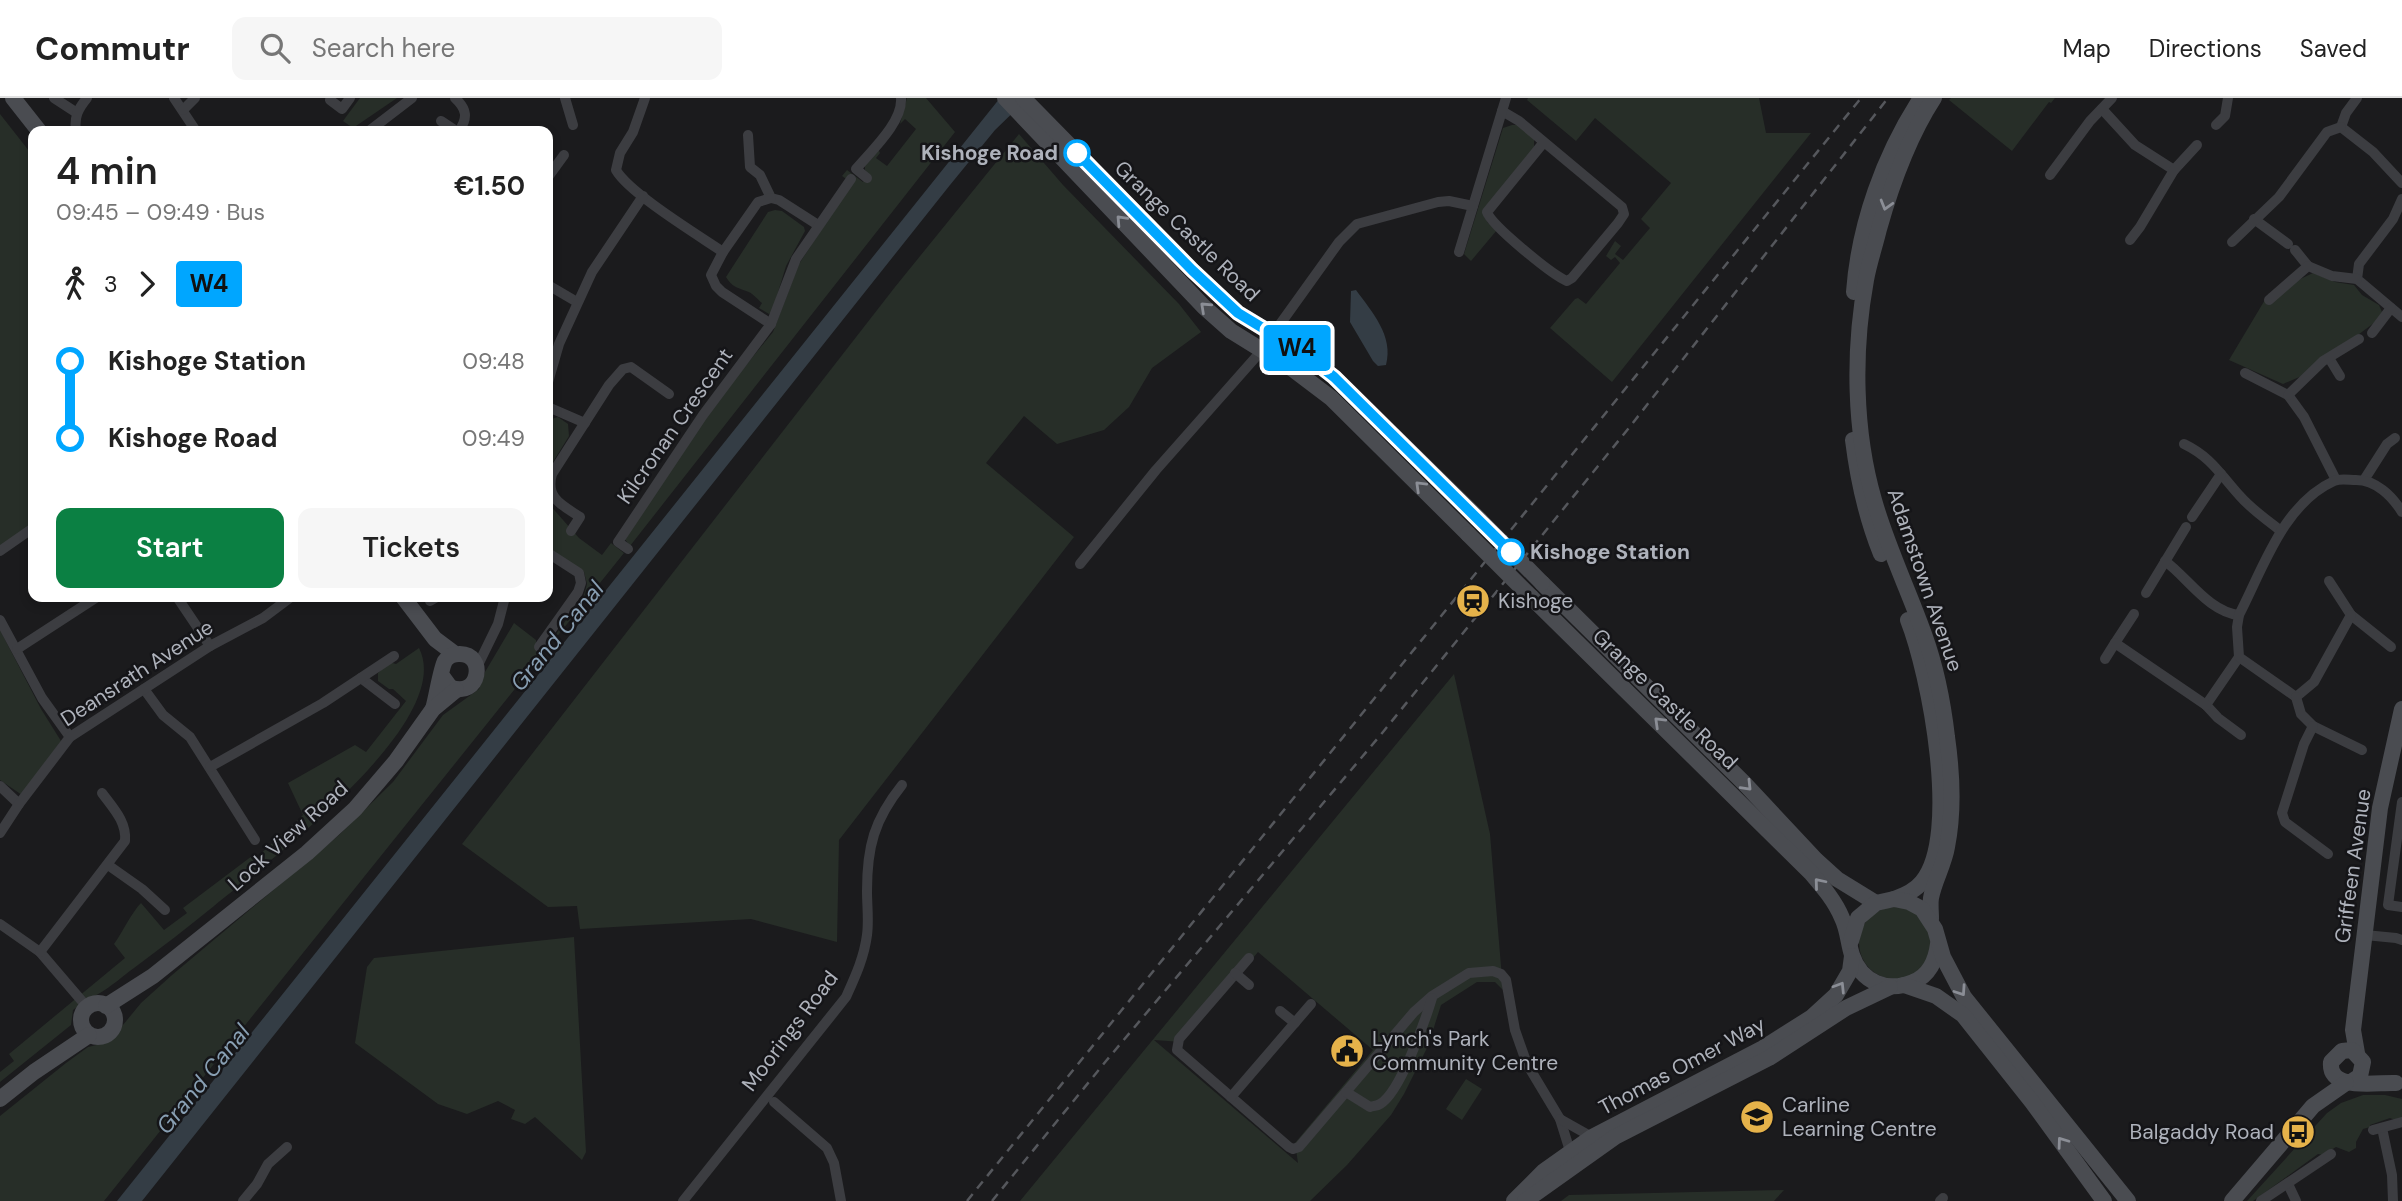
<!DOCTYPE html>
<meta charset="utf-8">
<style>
:root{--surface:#fff;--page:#f6f6f6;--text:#222;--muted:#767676;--line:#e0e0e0;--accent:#0b8043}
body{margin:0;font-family:"DM Sans",sans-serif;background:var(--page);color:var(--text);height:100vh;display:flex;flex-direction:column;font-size:26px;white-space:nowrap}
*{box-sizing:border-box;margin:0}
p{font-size:23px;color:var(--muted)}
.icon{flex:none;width:38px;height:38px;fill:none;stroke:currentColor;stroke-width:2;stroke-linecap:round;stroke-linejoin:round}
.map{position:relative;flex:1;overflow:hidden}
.drawer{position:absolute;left:28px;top:28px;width:525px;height:476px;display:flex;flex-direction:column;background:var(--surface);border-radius:14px;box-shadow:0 4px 10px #0003}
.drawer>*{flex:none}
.badge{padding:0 14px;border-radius:5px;font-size:24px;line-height:46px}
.map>.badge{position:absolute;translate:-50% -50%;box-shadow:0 0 0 4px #fff}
.legs{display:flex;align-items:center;gap:10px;height:77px;padding:0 28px;font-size:23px}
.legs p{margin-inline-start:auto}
.summary{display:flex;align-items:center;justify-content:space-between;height:119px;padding:0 28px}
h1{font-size:38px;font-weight:600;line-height:52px}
.cta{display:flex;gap:14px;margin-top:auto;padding:14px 28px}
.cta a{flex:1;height:80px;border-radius:14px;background:var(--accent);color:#fff;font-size:28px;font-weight:600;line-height:80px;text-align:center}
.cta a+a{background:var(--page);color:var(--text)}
ul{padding:0 28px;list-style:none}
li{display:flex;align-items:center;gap:24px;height:77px;font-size:26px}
li i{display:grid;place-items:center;width:10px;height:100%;margin:0 9px;background:currentColor}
li i::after{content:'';width:18px;height:18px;margin:-9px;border:5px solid;border-radius:50%;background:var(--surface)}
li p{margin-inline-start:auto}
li:first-child i{background:linear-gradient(#0000 50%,currentColor 0)}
li:last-child i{background:linear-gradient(currentColor 50%,#0000 0)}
header{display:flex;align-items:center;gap:42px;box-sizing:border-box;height:98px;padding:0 35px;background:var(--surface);border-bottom:2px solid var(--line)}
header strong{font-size:33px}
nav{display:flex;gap:38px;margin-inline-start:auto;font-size:24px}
.search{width:490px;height:63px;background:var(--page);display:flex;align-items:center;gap:18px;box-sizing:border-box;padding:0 24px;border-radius:14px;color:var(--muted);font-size:26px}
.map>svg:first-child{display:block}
.green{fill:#272e28;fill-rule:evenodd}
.water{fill:#343d45}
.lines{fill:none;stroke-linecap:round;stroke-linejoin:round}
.street{stroke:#3c3d41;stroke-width:10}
.secondary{stroke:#4a4c51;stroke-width:16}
.rail{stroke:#55575c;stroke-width:2.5;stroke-dasharray:9 7;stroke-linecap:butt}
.secondary-bridge{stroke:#4a4c51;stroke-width:16}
.oneway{stroke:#8b8e96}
.line-1-casing{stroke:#fff;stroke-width:16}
.line-1{stroke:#00a6ff;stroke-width:10}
.stop-1-dot{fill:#fff;stroke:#00a6ff;stroke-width:3.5}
.labels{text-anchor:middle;stroke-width:5;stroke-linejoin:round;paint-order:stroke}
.stop-label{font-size:21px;font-weight:bold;fill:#aeb2bb;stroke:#151518;text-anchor:end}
.street-label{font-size:21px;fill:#aeb2bb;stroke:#151518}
.poi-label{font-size:21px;fill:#aeb2bb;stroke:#151518;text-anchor:start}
.water-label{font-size:23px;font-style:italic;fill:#889fb3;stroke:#151518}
</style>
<header>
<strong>Commutr</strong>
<div class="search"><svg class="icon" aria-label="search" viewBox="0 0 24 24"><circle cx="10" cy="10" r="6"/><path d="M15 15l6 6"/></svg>Search here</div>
<nav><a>Map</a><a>Directions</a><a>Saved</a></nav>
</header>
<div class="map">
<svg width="2402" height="1103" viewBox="0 0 2402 1103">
<rect width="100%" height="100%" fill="#1b1b1d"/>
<g class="green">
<path d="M360 0H397L353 30 343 23Z"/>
<path d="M907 0H926L955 34 630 448 624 440 704 319 773 234 799 166 852 85 842 78 847 72 863 84 869 77 865 72V66L878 51 880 55 876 60 887 68 916 31 905 21 900 26Z"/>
<path d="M1528 0H1759L1766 35H1811L1612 284 1550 230 1575 201 1578 200 1586 206 1620 165 1615 159 1611 162 1606 158 1615 143 1621 148 1615 156 1623 162 1650 130 1641 121 1671 85 1595 20 1576 43 1527 2Z"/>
<path d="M1951 0H2055L2051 5 2049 4 2012 53 1949 2Z"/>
<path d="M0 16 33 58V427L0 450Z"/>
<path d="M1512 27H1518L1534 41V49L1484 118 1488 125 1497 132 1471 163 1464 156 1503 30Z"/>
<path d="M1019 36 1063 87 1179 206 1201 234 1152 270 1129 309 1104 332 1057 346 1024 318 986 365 1074 439 839 742 837 844 751 821 580 831 577 808 548 809 462 746 895 189Z"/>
<path d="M775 112 782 113 804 129 805 133 786 168 772 214 769 216 759 210 762 205C757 201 752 194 746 193 736 189 732 189 726 179L768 114Z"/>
<path d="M2313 175 2335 184 2354 187 2362 197 2379 207 2382 214 2378 222 2304 277 2283 286 2229 262 2269 195 2278 199 2294 184Z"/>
<path d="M558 319 568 326 569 338 548 372V322Z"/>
<path d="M548 405 579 440 602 457 611 445 624 455 104 1103H0V1018L66 965 88 949 109 944 141 905 172 877 339 737 393 684 443 617 479 591 485 574 514 525 536 542V551L544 553 584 497 587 486 584 474 548 450Z"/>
<path d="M0 532 41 611 61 643 22 697 0 682Z"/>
<path d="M419 550C457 624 264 767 214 808 188 829 161 850 134 870 123 878 112 888 100 895 91 900 82 905 73 912L71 927 0 984V974L14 963 9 956 125 860 114 846C123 833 132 814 141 805L164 832 187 815 183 810 252 758 256 760 303 717 288 685 355 647 366 654 406 603 393 591H389L378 583V575L389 564 396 566Z"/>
<path d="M1454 576 1490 736 1503 892 1495 884H1477L1441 907 1428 948 1404 996 1391 1017 1347 1067 1310 1103H1020ZM1258 854 1373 952 1295 1045 1298 1065 1154 942 1182 944Z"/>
<circle cx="1895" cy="845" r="36"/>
<path d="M574 839 586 1054 582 1062 535 1019 525 1026 511 1021 515 1012 498 1003 467 1016 438 1006 355 945 367 869 374 860Z"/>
<path d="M1466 981 1482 991 1462 1022 1446 1011Z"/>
<path d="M2363 997H2385L2402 1001V1022L2397 1023 2390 1020 2370 1027V1029L2363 1031 2356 1044V1050L2349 1054 2336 1049 2323 1057 2318 1056 2253 1103H2247L2327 1015 2341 1005Z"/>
<path d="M1784 1092 1774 1103H1561L1569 1097Z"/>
</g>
<g class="water">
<path d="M1000 0H1028L995 32 950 87 142 1103H117Z"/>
<path d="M1356 192C1372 214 1394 238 1386 267L1378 268 1373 263 1350 224 1351 193Z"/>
</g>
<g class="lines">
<g class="street">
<path d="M54 0 77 15"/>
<path d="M174 0 196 33"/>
<path d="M455 0C467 11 468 20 459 33"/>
<path d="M565 0 573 27"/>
<path d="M645 0 633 34 620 55 616 72C629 95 698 137 723 154"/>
<path d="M2357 0 2346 15 2341 29 2373 54 2402 85"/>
<path d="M330 2 342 11 350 0"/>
<path d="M2102 11 2135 47 2174 72"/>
<path d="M183 12 195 0"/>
<path d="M1502 13 1519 23 1622 109 1624 116 1618 125 1572 180 1567 183C1552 177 1491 127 1487 114L1544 44"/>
<path d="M441 23 456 33"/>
<path d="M2216 27 2225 18 2228 0"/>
<path d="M76 33C74 19 78 11 87 0"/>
<path d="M369 33 412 0"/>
<path d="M748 37 750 69 760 77 771 100 779 102 818 127"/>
<path d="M2050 77 2090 23 2112 0"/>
<path d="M548 79 564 57"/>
<path d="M867 80 856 71C871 53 903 24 901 0"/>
<path d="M771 100 758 104 723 154 711 177 716 188 722 194 771 226"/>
<path d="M2402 101 2393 121 2359 166 2357 181 2402 219"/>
<path d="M2254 121 2288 146"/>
<path d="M2130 142 2140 129 2174 72 2197 47"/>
<path d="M2232 144 2279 99 2327 34 2341 29"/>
<path d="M2295 152 2308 168"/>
<path d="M1459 154 1506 0"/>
<path d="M548 187 577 204"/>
<path d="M2269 202 2308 168 2332 178 2357 181"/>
<path d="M2372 235 2391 210"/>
<path d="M1273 236 1339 144 1357 126 1438 104 1449 103 1473 108"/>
<path d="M2329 260 2340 278"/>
<path d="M2245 275 2288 297 2304 319 2336 382"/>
<path d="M548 284 559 246 592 174 643 98"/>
<path d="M2288 297 2323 263 2359 241"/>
<path d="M548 309 585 325"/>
<path d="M2184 346C2211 359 2220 376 2239 397 2251 411 2267 422 2281 433"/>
<path d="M2364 382 2387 346 2395 340"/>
<path d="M2192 419 2221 376"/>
<path d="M571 433 580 419C562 407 545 400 552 376L609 287 623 271 631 269 669 296"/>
<path d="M628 451 618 444 703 317 771 226 796 161 851 81"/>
<path d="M0 453 33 430"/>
<path d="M2165 463C2188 480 2209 514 2239 517"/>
<path d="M1080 466 1156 372 1263 251"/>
<path d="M2329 483 2351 517 2391 549"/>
<path d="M2146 495 2186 429"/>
<path d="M177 499 210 548"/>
<path d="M430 503 437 499"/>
<path d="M0 522 42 600 70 639"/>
<path d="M2115 545 2134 516"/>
<path d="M539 549 578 494 581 485 579 475 548 455"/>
<path d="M17 551 97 499"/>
<path d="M2239 559 2206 607 2218 620 2241 637"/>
<path d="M2105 561 2115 545 2206 607"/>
<path d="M477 569 498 526 505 499"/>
<path d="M361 580 395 606"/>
<path d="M144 591 163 617 190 639 255 742"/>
<path d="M2296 599 2239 559 2237 529 2239 517C2263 471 2283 406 2334 383 2340 380 2349 382 2356 382 2376 382 2392 398 2402 414"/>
<path d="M2296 599 2314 584 2351 517"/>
<path d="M2296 599 2301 616 2313 628 2362 652"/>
<path d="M2313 628 2304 646 2282 715 2285 724 2328 756"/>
<path d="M210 669 323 605 394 558"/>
<path d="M0 688 19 706"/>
<path d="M2402 704 2388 807 2402 809"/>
<path d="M0 735 19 706 70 639 210 548 263 520 291 499"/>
<path d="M108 767 142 791 165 812"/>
<path d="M0 826 40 854 87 909"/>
<path d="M2365 837 2396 840 2402 842"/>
<path d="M40 854 125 743C127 724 113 710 102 695"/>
<path d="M1249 860 1179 941 1177 952 1289 1049 1293 1051 1299 1049 1414 914 1432 898 1469 875 1493 873 1501 876 1506 882 1515 932 1527 966 1560 1021 1570 1053 1574 1056"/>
<path d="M1235 875 1249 887"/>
<path d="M1280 913 1295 925"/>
<path d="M1346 994 1370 1009C1373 1008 1377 1008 1380 1006 1400 995 1425 923 1432 900"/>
<path d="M1231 999 1311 906"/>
<path d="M774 1004 827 1050 834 1065 841 1103"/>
<path d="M1560 1021 1592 1039"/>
<path d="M2382 1030 2392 1077 2393 1103"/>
<path d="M2373 1032 2402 1024"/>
<path d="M2288 1086 2296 1103"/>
<path d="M243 1103 257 1086 268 1066 287 1049"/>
<path d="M683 1103 846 899C855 879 864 860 867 837 869 823 867 808 867 793 867 749 874 722 902 687"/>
<path d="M1940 1103 1943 1100"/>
<path d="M2261 1103 2331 1056"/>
</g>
<g class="secondary">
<path d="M13 0 39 33"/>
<path d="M1005 0 1204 209 1231 233 1294 272 1331 300 1468 436"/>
<path d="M1023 0 1192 172 1238 215 1302 254 1334 279 1480 422"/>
<path d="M1854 194C1859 126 1884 57 1921 0"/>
<path d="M1853 342C1858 382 1866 419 1881 456"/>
<path d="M1542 485 1744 685 1816 762 1837 781 1876 805"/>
<path d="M403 499 435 541 455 556"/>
<path d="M1531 499 1811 775C1823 789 1835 803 1842 820 1848 832 1848 845 1852 857 1861 884 1887 895 1913 884 1929 878 1936 862 1938 846"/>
<path d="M433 611C436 602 441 569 445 563 448 558 453 556 459 556 487 555 480 602 450 589L442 578"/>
<path d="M1894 801C1904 797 1915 793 1922 784 1961 738 1929 575 1908 522"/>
<path d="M1931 821C1931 814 1930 806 1931 800 1934 783 1944 767 1947 749 1954 714 1952 674 1947 639 1943 604 1936 569 1924 536 1908 491 1887 448 1874 402 1854 333 1853 253 1866 182 1869 165 1875 148 1879 131 1892 85 1908 40 1934 0"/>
<path d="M1851 843 1858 820 1876 805 1894 801 1909 804 1922 811 1935 831 1943 859 1964 899 2128 1103"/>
<path d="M1904 887 1936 898 1963 917 2032 1004 2104 1103"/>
<circle cx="98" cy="922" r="17"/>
<path d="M106 908 153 878 307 755 355 711 396 663 433 611 456 592"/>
<path d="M2357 955 2353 932 2380 710 2402 611"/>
<path d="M2351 984 2360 978 2363 964 2352 952 2342 953 2331 964C2328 994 2376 984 2396 985"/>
<path d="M0 1001 34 974 89 937"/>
<path d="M1514 1103 1544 1073 1592 1039 1763 950 1812 919 1836 897 1850 873 1852 858"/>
<path d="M1525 1103 1615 1039 1769 960 1846 910 1890 889"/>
<path d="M2232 1103 2313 1008 2346 985"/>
</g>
<g class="rail">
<path d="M967 1103 1861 0"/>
<path d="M992 1103 1106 963 1383 634 1632 326 1888 0"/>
</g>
<g class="secondary-bridge">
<path d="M1480 422 1542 485"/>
<path d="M1468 436 1531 499"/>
</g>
</g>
<defs><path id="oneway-chevron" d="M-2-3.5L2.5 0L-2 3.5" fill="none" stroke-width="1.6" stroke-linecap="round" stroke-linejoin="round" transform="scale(1.75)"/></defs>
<g class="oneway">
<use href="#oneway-chevron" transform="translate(1886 107) rotate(106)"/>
<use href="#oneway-chevron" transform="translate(1121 122) rotate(-133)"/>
<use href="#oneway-chevron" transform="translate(1205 209) rotate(-137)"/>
<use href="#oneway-chevron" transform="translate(1420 388) rotate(-136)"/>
<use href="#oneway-chevron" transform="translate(1659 624) rotate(-136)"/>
<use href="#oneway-chevron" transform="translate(1747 688) rotate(46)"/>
<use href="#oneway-chevron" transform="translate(1819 785) rotate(-130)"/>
<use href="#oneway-chevron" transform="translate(1840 889) rotate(-58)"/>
<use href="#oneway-chevron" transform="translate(1961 893) rotate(56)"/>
<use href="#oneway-chevron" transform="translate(2062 1044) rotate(-126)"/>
</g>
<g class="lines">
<g class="line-1-casing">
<path id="line-1" d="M1077 55 1192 172 1238 215 1302 254 1334 279 1511 454"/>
</g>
<use href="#line-1" class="line-1"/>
</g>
<defs>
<g id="station-disc" transform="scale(1.75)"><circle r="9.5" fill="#e5b24a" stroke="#151518"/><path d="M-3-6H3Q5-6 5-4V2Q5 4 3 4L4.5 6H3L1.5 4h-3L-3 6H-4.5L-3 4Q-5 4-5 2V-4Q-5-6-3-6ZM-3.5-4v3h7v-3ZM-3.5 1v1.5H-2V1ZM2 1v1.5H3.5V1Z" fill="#111"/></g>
<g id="civic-disc" transform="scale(1.75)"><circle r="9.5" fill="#e5b24a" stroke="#151518"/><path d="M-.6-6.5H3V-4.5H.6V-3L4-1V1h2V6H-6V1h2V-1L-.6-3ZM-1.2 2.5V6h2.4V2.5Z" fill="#111"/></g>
<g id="school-disc" transform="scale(1.75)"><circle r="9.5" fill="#e5b24a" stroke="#151518"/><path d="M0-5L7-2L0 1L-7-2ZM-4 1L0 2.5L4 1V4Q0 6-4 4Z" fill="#111"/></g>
<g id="bus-disc" transform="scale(1.75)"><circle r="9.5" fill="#e5b24a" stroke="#151518"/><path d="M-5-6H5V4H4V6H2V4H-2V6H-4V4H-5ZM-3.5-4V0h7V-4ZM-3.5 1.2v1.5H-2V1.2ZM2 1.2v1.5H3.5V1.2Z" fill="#111"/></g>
</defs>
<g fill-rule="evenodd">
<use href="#station-disc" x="1473" y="503"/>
<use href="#civic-disc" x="1347" y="953"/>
<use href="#school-disc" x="1757" y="1019"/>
<use href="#bus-disc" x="2298" y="1034"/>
</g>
<g class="stop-1-dot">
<circle cx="1077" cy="55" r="12"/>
<circle cx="1511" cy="454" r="12"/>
</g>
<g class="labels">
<g class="stop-label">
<text x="1058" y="62">Kishoge Road</text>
<text x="1530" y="461" text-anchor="start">Kishoge Station</text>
</g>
<g class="street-label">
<text transform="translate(1187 133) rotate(44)" y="7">Grange Castle Road</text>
<text transform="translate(675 328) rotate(-55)" y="7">Kilcronan Crescent</text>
<text transform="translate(1925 482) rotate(71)" y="7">Adamstown Avenue</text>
<text transform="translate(137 575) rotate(-33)" y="7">Deansrath Avenue</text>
<text transform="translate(1665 601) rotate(44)" y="7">Grange Castle Road</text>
<text transform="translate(288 738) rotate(-42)" y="7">Lock View Road</text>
<text transform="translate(2353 768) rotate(-82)" y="7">Griffeen Avenue</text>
<text transform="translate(790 933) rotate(-53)" y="7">Moorings Road</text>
<text transform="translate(1682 968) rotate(-28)" y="7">Thomas Omer Way</text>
</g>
<g class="poi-label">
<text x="1498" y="510">Kishoge</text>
<text x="1372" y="948">Lynch's Park<tspan x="1372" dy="24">Community Centre</tspan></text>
<text x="1782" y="1014">Carline<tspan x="1782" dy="24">Learning Centre</tspan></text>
<text x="2274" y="1041" text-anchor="end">Balgaddy Road</text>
</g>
<g class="water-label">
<text transform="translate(557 538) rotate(-51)" y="8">Grand Canal</text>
<text transform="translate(203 981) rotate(-51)" y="8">Grand Canal</text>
</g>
</g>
</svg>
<b class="badge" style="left:1297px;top:250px;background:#00a6ff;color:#111">W4</b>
<section class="drawer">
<div class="summary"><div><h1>4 min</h1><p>09:45 – 09:49 · Bus</p></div><b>€1.50</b></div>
<div class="legs"><svg class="icon" aria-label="walk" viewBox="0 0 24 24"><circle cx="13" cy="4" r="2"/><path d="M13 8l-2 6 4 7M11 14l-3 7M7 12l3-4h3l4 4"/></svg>3<svg class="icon" aria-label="forward" viewBox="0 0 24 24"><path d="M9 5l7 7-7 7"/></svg><b class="badge" style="background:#00a6ff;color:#111">W4</b></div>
<ul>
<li><i style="color:#00a6ff"></i><b>Kishoge Station</b><p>09:48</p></li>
<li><i style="color:#00a6ff"></i><b>Kishoge Road</b><p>09:49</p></li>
</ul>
<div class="cta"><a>Start</a><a>Tickets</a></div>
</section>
</div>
